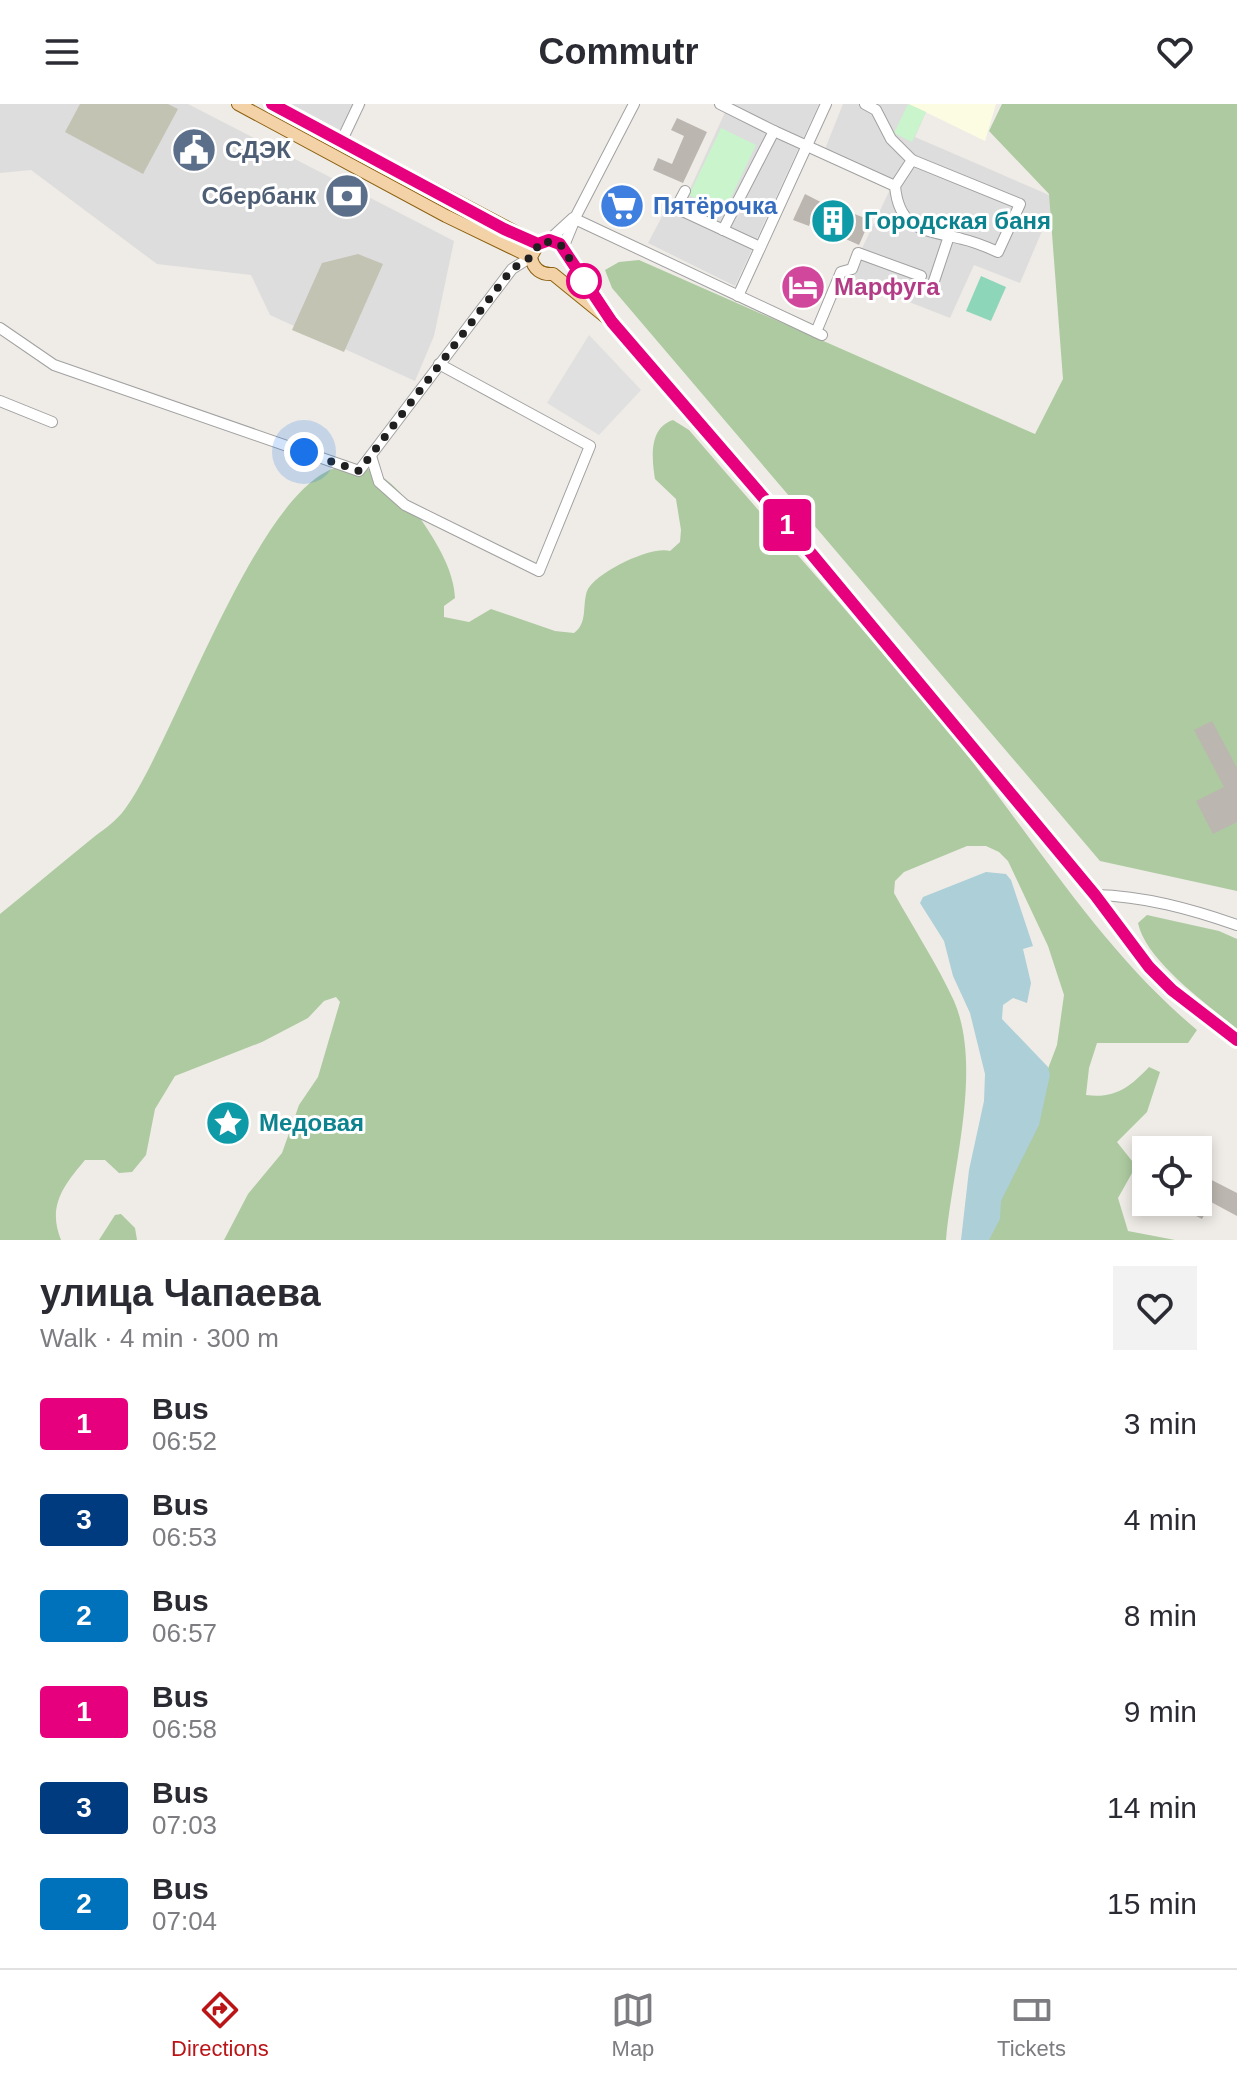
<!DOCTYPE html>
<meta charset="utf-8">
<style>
:root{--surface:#fff;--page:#f2f2f3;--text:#2b2b33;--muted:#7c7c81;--line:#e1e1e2;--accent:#bb1416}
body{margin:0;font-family:Arial,sans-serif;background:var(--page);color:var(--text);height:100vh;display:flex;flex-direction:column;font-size:30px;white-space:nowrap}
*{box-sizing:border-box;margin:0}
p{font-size:26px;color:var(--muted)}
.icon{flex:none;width:44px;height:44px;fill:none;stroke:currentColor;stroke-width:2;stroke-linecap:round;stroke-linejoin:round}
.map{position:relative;height:1136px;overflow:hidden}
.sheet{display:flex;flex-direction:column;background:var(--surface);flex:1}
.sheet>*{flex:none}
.badge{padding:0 16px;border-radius:6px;font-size:28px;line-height:52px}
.fabs{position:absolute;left:1132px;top:1032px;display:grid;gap:16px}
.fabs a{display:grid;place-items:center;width:80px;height:80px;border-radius:0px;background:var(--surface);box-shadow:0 4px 12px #0003;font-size:40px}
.you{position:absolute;width:40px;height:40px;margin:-20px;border:6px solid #fff;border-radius:50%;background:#1a73e8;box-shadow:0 0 0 12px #1a73e833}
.map>.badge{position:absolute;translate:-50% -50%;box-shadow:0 0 0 4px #fff}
.round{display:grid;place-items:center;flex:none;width:84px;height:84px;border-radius:0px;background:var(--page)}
.head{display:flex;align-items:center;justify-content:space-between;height:136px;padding:0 40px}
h1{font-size:38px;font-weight:600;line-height:60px}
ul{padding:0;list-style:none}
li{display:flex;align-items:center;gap:24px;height:96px;padding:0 40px}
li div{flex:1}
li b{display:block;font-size:30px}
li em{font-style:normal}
li .badge{min-width:88px;font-weight:700;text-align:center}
header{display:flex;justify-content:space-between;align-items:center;height:104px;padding:0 40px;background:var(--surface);font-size:36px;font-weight:600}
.dock{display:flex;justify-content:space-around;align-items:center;height:112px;border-top:2px solid var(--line);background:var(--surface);font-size:22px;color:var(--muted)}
.dock a{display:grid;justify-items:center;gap:4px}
.dock .current{color:var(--accent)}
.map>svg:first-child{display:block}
.residential{fill:#dedddd}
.education{fill:#fcfce3}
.construction{fill:#c3c3b3}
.forest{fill:#adcaa0}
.park{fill:#c9f4cc}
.pitch{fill:#8dd6b9}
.parking{fill:#e0e0e0}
.water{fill:#accfd8}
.building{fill:#bcb6b0}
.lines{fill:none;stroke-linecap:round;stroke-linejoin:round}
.minor-casing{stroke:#a1a1a1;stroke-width:12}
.major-casing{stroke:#8c610f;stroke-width:14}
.minor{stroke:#fff;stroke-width:10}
.major{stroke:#f3d2a8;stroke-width:12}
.line-casing{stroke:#fff;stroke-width:18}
.line{stroke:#e6007e;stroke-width:12}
.walk{stroke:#202020;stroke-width:8;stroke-dasharray:0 14.4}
.stop-dot{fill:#fff;stroke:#e6007e;stroke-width:4}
.labels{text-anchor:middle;stroke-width:6;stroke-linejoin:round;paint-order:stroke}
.service-label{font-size:24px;font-weight:bold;fill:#4e5e75;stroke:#fff;text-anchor:start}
.shop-label{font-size:24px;font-weight:bold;fill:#366cbe;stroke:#fff;text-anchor:start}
.culture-label{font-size:24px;font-weight:bold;fill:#0d838f;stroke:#fff;text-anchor:start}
.hotel-label{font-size:24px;font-weight:bold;fill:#b23c85;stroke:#fff;text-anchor:start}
</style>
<header><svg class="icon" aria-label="menu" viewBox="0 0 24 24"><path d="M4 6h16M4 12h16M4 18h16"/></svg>Commutr<svg class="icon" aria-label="heart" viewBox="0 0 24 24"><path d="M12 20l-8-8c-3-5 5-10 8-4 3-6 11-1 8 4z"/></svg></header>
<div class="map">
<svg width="1237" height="1136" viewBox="0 0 1237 1136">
<rect width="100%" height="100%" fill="#efece7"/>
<g class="residential">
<path d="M0 0H188L454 137 434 232 415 277 270 211 251 171 157 160 31 66 0 69Z"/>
<path d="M290 0H366L351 32Z"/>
<path d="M720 0H819L735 182 648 139 667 103 679 109 727 4Z"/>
<path d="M843 0H907L926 8 915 33 1056 94 1020 179 974 161 950 214 848 174 894 77 825 45Z"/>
</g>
<path class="education" d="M909 0H996L985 37Z"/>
<g class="construction">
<path d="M80 0H168L178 5 143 70 65 28Z"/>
<path d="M358 150 383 160 344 248 292 226 322 159Z"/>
</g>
<g class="forest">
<path d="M1002 0H1237V787L1100 757 612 184 605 166 619 158 639 156 1035 330 1063 275 1049 90 989 27Z"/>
<path d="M673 316 689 326C778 430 871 532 957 638 1034 735 1101 846 1197 926L1188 939H1097L1089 964 1086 991C1115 995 1130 983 1149 963L1160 968 1147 1008 1117 1038 1136 1062 1118 1094 1128 1127 1175 1136H983L1057 941 1064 891 1048 842 1008 757 999 748 986 742H967L904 768 895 777 894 789C914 825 937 860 954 897 983 964 952 1066 946 1136H224L248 1090 282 1049 299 1001 318 973 340 898 336 893 324 897 308 914 262 938 175 972 155 1005 146 1051 132 1068 119 1069 105 1056H85C64 1081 47 1102 61 1136H0V810C30 786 59 761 89 737 101 727 116 718 125 705 175 637 259 377 342 362 376 356 405 391 422 417 437 439 454 467 455 494L444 502V513L469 518 491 505 555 527 574 529C588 519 582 502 587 487 594 469 652 441 670 447L680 438 681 426 676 395 655 375C652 356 648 324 673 316Z"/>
<path d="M1147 811 1219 827 1237 835V925C1207 900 1146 857 1138 819Z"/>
<path d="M121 1110 135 1124 137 1136H99L115 1111Z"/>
</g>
<g class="park">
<path d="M908 0 926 8 912 38 894 29Z"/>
<path d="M721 24 756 41 724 108 689 91Z"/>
</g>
<path class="pitch" d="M981 172 1006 183 991 217 966 207Z"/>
<path class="parking" d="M589 231 641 286 599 331 547 299Z"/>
<path class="water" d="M986 768 1006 770 1011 776 1033 842 1023 845 1031 879 1027 899 1013 894 1003 901 1002 915 1048 963 1050 971 1039 1021 1001 1097 1000 1115 989 1136H961L969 1066 984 997 985 970 970 909 953 872 944 837 920 799 923 793Z"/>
<g class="building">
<path d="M677 14 707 28 683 79 653 66 658 54 672 60 684 32 671 26Z"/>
<path d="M805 90 850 113 852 109 870 116 859 141 810 119 809 122 793 116Z"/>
<path d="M793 167 822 179 813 199 785 187Z"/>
<path d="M1212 617 1237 664V718L1213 730 1196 697 1224 683 1194 626Z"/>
<path d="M1198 1069 1237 1089V1112L1211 1098 1202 1115 1169 1098H1198Z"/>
</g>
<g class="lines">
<g class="minor-casing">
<g id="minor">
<path d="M720 0 774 27"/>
<path d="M865 0 876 6 891 35 912 56"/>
<path d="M341 38 359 0"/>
<path d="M685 87 676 104 760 143"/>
<path d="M575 115 822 231"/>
<path d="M723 126 774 27 895 82C899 127 926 126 962 135 975 138 987 143 998 148L1020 100 912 56 895 82"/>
<path d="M549 136 573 114"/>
<path d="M563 144 577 110 634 0"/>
<path d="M934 177 949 132"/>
<path d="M738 192 826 0"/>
<path d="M0 224 54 261 359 367 512 165 531 153"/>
<path d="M816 228 841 168 852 165 858 149 921 172"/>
<path d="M0 297 52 318"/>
<path d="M371 352 379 378 405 401 539 467 590 342 439 260"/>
<path d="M1095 791C1144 792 1191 805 1237 821"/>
</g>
</g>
<g class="major-casing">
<g id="major">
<path d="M238 0 446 112 531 153"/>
<path d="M272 0 538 140"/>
<path d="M612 218 553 170C541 171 533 165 531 153L538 140 549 136 563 144 612 218 800 436 1095 791 1149 863 1201 910 1237 937"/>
</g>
</g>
<use href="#minor" class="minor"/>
<use href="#major" class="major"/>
</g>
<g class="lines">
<g class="line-casing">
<path id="line" d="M272 0 504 125 538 140 549 136 560 140 612 218 800 436 1095 791 1149 863 1172 886 1237 936"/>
</g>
<use href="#line" class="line"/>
<path class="walk" d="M304 348 359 367 512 165 531 153 541 137 560 140 584 177"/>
</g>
<defs>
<g id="civic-disc" transform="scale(2.3)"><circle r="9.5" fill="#5c6f8a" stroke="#fff"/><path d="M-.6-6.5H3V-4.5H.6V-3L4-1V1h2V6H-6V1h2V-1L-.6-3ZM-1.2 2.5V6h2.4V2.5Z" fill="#fff"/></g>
<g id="bank-disc" transform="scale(2.3)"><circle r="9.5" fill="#5c6f8a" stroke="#fff"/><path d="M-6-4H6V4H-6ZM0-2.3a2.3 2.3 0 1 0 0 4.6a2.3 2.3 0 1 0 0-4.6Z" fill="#fff"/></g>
<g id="supermarket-disc" transform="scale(2.3)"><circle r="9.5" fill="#3f7fe0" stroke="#fff"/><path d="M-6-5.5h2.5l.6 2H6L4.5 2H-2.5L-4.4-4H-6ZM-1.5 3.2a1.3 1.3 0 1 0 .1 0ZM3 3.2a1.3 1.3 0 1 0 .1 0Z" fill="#fff"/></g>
<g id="building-disc" transform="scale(2.3)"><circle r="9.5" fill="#0f9aa8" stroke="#fff"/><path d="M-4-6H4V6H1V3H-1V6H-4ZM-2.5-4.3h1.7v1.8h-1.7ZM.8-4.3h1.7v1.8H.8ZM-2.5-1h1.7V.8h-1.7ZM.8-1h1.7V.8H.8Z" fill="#fff"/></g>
<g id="hotel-disc" transform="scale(2.3)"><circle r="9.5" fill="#d1479c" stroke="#fff"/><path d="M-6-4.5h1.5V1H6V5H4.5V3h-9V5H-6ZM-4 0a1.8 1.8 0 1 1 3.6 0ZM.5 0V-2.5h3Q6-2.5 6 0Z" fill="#fff"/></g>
<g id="sight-disc" transform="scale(2.3)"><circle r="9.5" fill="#0f9aa8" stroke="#fff"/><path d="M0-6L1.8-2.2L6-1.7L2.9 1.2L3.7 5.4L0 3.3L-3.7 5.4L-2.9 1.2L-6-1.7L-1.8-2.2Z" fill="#fff"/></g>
</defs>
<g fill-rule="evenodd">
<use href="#civic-disc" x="194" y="46"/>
<use href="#bank-disc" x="347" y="92"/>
<use href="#supermarket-disc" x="622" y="102"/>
<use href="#building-disc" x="833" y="117"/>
<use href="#hotel-disc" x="803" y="183"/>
<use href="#sight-disc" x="228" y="1019"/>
</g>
<circle class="stop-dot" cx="584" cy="177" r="16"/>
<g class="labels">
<g class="service-label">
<text x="225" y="54">СДЭК</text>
<text x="316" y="100" text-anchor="end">Сбербанк</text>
</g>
<g class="shop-label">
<text x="653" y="110">Пятёрочка</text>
</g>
<g class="culture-label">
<text x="864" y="125">Городская баня</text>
<text x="259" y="1027">Медовая</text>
</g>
<g class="hotel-label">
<text x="834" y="191">Марфуга</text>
</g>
</g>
</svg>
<div class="fabs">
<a><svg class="icon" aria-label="locate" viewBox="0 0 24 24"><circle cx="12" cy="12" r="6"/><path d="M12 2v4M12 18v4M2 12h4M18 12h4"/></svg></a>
</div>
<div class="you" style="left:304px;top:348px"></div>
<b class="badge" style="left:787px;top:421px;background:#e6007e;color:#fff">1</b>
</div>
<section class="sheet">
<div class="head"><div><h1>улица Чапаева</h1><p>Walk · 4 min · 300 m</p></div><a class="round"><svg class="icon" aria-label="heart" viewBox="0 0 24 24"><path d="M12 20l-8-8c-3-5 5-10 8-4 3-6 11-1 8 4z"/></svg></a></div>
<ul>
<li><span class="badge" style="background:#e6007e;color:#fff">1</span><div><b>Bus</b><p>06:52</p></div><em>3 min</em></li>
<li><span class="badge" style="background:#003b80;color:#fff">3</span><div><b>Bus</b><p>06:53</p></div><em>4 min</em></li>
<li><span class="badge" style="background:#0072bc;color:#fff">2</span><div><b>Bus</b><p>06:57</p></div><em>8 min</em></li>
<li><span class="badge" style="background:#e6007e;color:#fff">1</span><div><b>Bus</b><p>06:58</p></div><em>9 min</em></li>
<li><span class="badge" style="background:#003b80;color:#fff">3</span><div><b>Bus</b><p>07:03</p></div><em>14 min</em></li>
<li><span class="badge" style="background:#0072bc;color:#fff">2</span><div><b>Bus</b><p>07:04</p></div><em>15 min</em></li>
</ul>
</section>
<nav class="dock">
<a class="current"><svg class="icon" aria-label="directions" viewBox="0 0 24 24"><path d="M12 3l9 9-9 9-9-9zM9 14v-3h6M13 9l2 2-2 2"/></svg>Directions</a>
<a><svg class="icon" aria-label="map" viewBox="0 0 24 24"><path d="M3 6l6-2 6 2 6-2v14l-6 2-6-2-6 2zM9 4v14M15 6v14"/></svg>Map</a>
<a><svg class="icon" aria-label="tickets" viewBox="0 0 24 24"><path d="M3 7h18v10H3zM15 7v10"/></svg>Tickets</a>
</nav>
